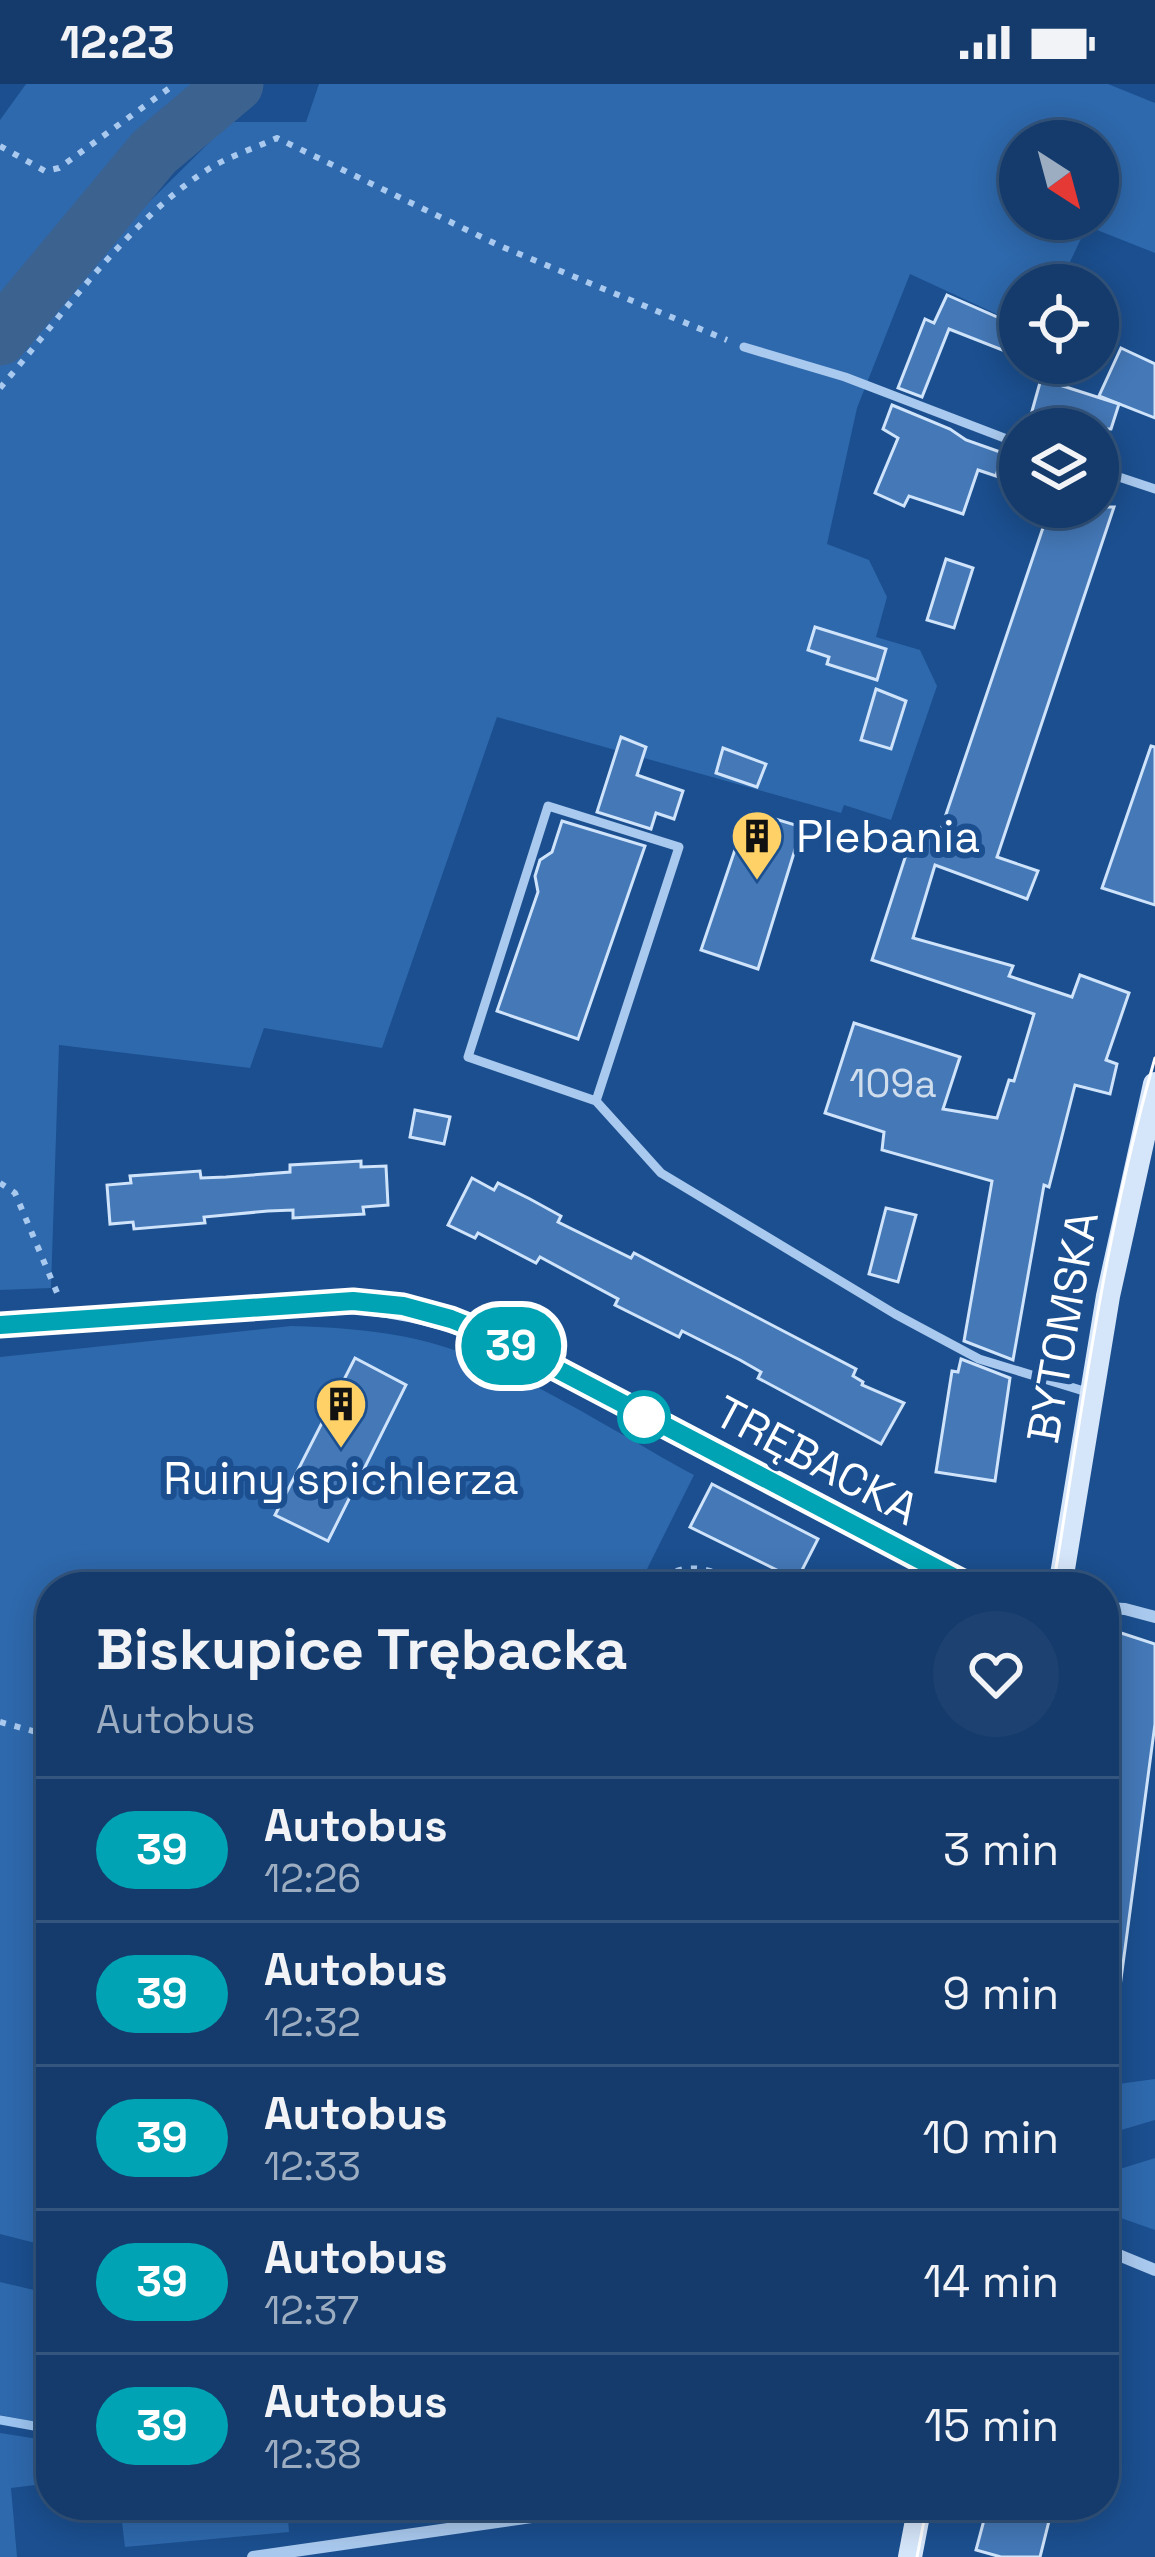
<!DOCTYPE html>
<html lang="pl">
<meta charset="utf-8">
<style>
:root{--surface:#143b6b;--page:#1d4271;--text:#f1f3f6;--muted:#9dadc1;--line:#33557e}
body{margin:0;font-family:"Space Grotesk",sans-serif;background:var(--page);color:var(--text);height:100vh;display:flex;flex-direction:column;font-size:45px;white-space:nowrap}
*{box-sizing:border-box;margin:0}
p{font-size:39px;color:var(--muted)}
.icon{flex:none;width:66px;height:66px;fill:none;stroke:currentColor;stroke-width:2;stroke-linecap:round;stroke-linejoin:round}
.map{position:relative;flex:1;overflow:hidden}
.drawer{position:absolute;left:36px;top:1488px;width:1083px;height:948px;display:flex;flex-direction:column;background:var(--surface);border-radius:48px;box-shadow:0 6px 30px #0003,0 0 0 3px var(--line)}
.drawer>*{flex:none}
.badge{padding:0 24px;border-radius:39px;font-size:42px;line-height:78px}
.needle{width:78px;rotate:144deg}
.buttons{position:absolute;left:999px;top:36px;display:grid;gap:24px}
.buttons a{display:grid;place-items:center;width:120px;height:120px;border-radius:50%;background:var(--surface);box-shadow:0 6px 30px #0003,0 0 0 3px var(--line);font-size:60px}
.map>.badge{position:absolute;translate:-50% -50%;box-shadow:0 0 0 6px #fff}
.round{display:grid;place-items:center;flex:none;width:126px;height:126px;border-radius:63px;background:var(--page)}
.summary{display:flex;align-items:center;justify-content:space-between;height:204px;padding:0 60px}
h1{font-size:57px;font-weight:700;line-height:90px}
ul{padding:0;list-style:none}
li{display:flex;align-items:center;gap:36px;height:144px;padding:0 60px;border-top:3px solid var(--line)}
li div{flex:1}
li b{display:block;font-size:45px}
li em{font-style:normal}
li .badge{min-width:132px;font-weight:700;text-align:center}
.status{display:flex;justify-content:space-between;align-items:center;height:84px;padding:0 60px;background:var(--surface);direction:ltr}
.status svg{height:33px;fill:currentColor}
.map>svg:first-child{display:block}
.green{fill:#2e69ad;fill-rule:evenodd}
.lines{fill:none;stroke-linecap:round;stroke-linejoin:round}
.stream{stroke:#9cc4f0;stroke-width:9}
.river{stroke:#3c6290;stroke-width:57}
.building{fill:#4478b7;stroke:#cfe3fa;stroke-width:3}
.path{stroke:#a9c9ee;stroke-width:6;stroke-dasharray:6 9;stroke-linecap:butt}
.lane{stroke:#a9c9ee;stroke-width:9}
.street{stroke:#a9c9ee;stroke-width:12}
.secondary{stroke:#d6e6fa;stroke-width:24}
.tram{stroke:#fff;stroke-width:3}
.line-casing{stroke:#fff;stroke-width:27}
.line{stroke:#00a3b4;stroke-width:18}
.stop-dot{fill:#fff;stroke:#00a3b4;stroke-width:6}
.labels{text-anchor:middle;stroke-width:12;stroke-linejoin:round;paint-order:stroke}
.number-label{font-size:39px;fill:#d0dded}
.poi-label{font-size:45px;fill:#fff;stroke:#1b4f8f;text-anchor:start}
.street-label{font-size:45px;fill:#fff;stroke:#1b4f8f}
</style>
<div class="status"><b>12:23</b><svg viewBox="0 0 49 12"><path d="M0 12V9h3v3zM5 12V6h3v6zM10 12V3h3v9zM15 12V0h3v12zM26 1h20v11H26zM47 4h2v5h-2z"/></svg></div>
<div class="map">
<svg width="1155" height="2473" viewBox="0 0 1155 2473">
<rect width="100%" height="100%" fill="#1b4f8f"/>
<g class="green">
<path d="M26 0H193C162 27 131 54 104 86 67 131 41 177 0 221V36Z"/>
<path d="M319 0H1108L1155 19V169L1087 142 1059 201H1020V241L910 190 857 324 827 460 869 476 887 513 876 553 920 566 937 602 891 736 844 721 841 729 497 633 382 964 264 944 250 984 59 961 51 1204 0 1206V274L58 208 230 38H306ZM1020 57H1098V135H1020Z"/>
<path d="M291 1242C334 1243 377 1246 420 1256 506 1276 614 1348 694 1391L638 1503H51V2163L0 2150V1273Z"/>
<path d="M1155 1995V2036L1104 2051V2002Z"/>
<path d="M1155 2074V2146L1104 2128V2090Z"/>
<path d="M0 2198 51 2210V2341L0 2331Z"/>
<path d="M0 2349 51 2357V2399L11 2404 17 2473H0Z"/>
<path d="M120 2421H287L289 2448 125 2463Z"/>
</g>
<g class="lines">
<path class="stream" d="M0 2336 51 2345"/>
<path class="river" d="M0 253 154 68 235 0"/>
</g>
<g class="building">
<path d="M947 211 1020 243V273L949 245 922 313 898 304 925 235 934 239Z"/>
<path d="M1121 264 1155 280V334L1099 312Z"/>
<path d="M1041 295 1119 320 1111 345H1027Z"/>
<path d="M892 321 950 345 966 356 1003 369 996 392 978 386 963 430 909 412 904 422 875 409 898 354 883 345Z"/>
<path d="M1050 423H1114L997 773 1038 787 1027 815 935 781 913 854 1013 882 1009 892 1072 913 1080 891 1129 909 1106 976 1117 980 1110 1010 1075 1001 1049 1103 1044 1101 1013 1276 964 1257 992 1097 882 1066 884 1048 825 1029 854 939 960 973 943 1025 997 1034 1009 996 1014 997 1034 930 872 876 914 746 938 754Z"/>
<path d="M946 475 973 484 954 544 927 536Z"/>
<path d="M815 543 886 565 877 596 827 580 829 573 808 566Z"/>
<path d="M876 605 906 617 891 665 861 656Z"/>
<path d="M621 653 646 663 637 691 683 707 674 735 656 729 651 745 597 728Z"/>
<path d="M1151 662 1155 663V821L1102 804Z"/>
<path d="M723 664 766 680 757 703 716 689Z"/>
<path d="M752 728 802 743 758 885 701 866 741 748 746 750Z"/>
<path d="M562 737 645 762 578 955 497 927 538 808 535 792 540 776 552 768Z"/>
<path d="M415 1026 450 1033 444 1060 410 1053Z"/>
<path d="M361 1077V1083L386 1082 388 1121 363 1123 364 1130 293 1134V1126L268 1127 204 1133 205 1139 134 1145 133 1138 110 1140 107 1101 131 1099 130 1092 200 1087 201 1094 226 1093 290 1088V1081Z"/>
<path d="M472 1094 494 1106 498 1099 530 1115 561 1132 558 1138 631 1174 634 1169 856 1285 853 1292 863 1298 862 1301 904 1319 881 1360 758 1294 761 1288 740 1276 682 1247 679 1253 615 1221 618 1215 540 1173 536 1179 478 1149 475 1154 448 1141Z"/>
<path d="M886 1124 916 1131 898 1198 869 1190Z"/>
<path d="M355 1274 406 1301 328 1457 275 1431Z"/>
<path d="M961 1275 1010 1294 995 1397 936 1388 952 1287 958 1288Z"/>
<path d="M712 1400 818 1455 797 1496 690 1443Z"/>
<path d="M1115 1547 1155 1560V1640L1119 1910 1104 1909V1563L1105 1555Z"/>
<path d="M988 2421H1053L1040 2473H1001L976 2466Z"/>
</g>
<g class="lines">
<g class="path">
<path d="M0 62 45 87 59 84 175 0"/>
<path d="M0 304C62 232 129 135 210 84 230 72 255 64 277 54L500 162 727 256"/>
<path d="M0 1099 15 1109 58 1211"/>
<path d="M651 1503C683 1473 712 1484 747 1503"/>
<path d="M0 1638 51 1652"/>
</g>
<g class="lane">
<path d="M744 263 845 293 1020 360"/>
<path d="M1098 386 1155 405"/>
<path d="M596 1017 468 973 548 722 679 763 596 1017 661 1089 895 1230 979 1275 1087 1308"/>
</g>
<g class="street">
<path d="M1104 1524 1125 1525 1155 1533"/>
<path d="M1104 2165 1155 2186"/>
<path d="M253 2473 615 2421"/>
</g>
<g class="secondary">
<path d="M0 1241 353 1218C405 1222 448 1234 496 1253L972 1503"/>
<path d="M1060 1503 1108 1212 1155 1000"/>
<path d="M910 2473 920 2421"/>
</g>
<g class="tram">
<path d="M1053 1503C1082 1326 1105 1147 1155 974"/>
<path d="M917 2473 927 2421"/>
</g>
</g>
<g class="lines">
<g class="line-casing">
<path id="line" d="M0 1241 353 1217 403 1222 451 1235 496 1253 972 1503"/>
</g>
<use href="#line" class="line"/>
</g>
<defs>
<g id="building-pin" transform="scale(2.7)"><path d="M0 17L-7.5 6A9.5 9.5 0 1 1 7.5 6Z" fill="#ffd166" stroke="#1b4f8f"/><path d="M-4-6H4V6H1V3H-1V6H-4ZM-2.5-4.3h1.7v1.8h-1.7ZM.8-4.3h1.7v1.8H.8ZM-2.5-1h1.7V.8h-1.7ZM.8-1h1.7V.8H.8Z" fill="#111"/></g>
</defs>
<g fill-rule="evenodd">
<use href="#building-pin" x="757" y="752"/>
<use href="#building-pin" x="341" y="1320"/>
</g>
<circle class="stop-dot" cx="644" cy="1333" r="24"/>
<g class="labels">
<g class="number-label">
<text x="893" y="1013">109a</text>
</g>
<g class="poi-label">
<text x="796" y="768">Plebania</text>
<text x="341" y="1410" text-anchor="middle">Ruiny spichlerza</text>
</g>
<g class="street-label">
<text transform="translate(1062 1243) rotate(-80)" y="16">BYTOMSKA</text>
<text transform="translate(817 1376) rotate(28)" y="16">TRĘBACKA</text>
</g>
</g>
</svg>
<div class="buttons">
<a><svg class="needle" viewBox="-14 -14 28 28"><path d="M0-13l5 13h-10z" fill="#e53935"/><path d="M0 13l5-13h-10z" fill="#9dadc1"/></svg></a>
<a><svg class="icon" aria-label="locate" viewBox="0 0 24 24"><circle cx="12" cy="12" r="6"/><path d="M12 2v4M12 18v4M2 12h4M18 12h4"/></svg></a>
<a><svg class="icon" aria-label="layers" viewBox="0 0 24 24"><path d="M12 4l9 5-9 5-9-5zM3 14l9 5 9-5"/></svg></a>
</div>
<b class="badge" style="left:511px;top:1262px;background:#00a3b4;color:#fff">39</b>
<section class="drawer">
<div class="summary"><div><h1>Biskupice Trębacka</h1><p>Autobus</p></div><a class="round"><svg class="icon" aria-label="heart" viewBox="0 0 24 24"><path d="M12 20l-8-8c-3-5 5-10 8-4 3-6 11-1 8 4z"/></svg></a></div>
<ul>
<li><span class="badge" style="background:#00a3b4;color:#fff">39</span><div><b>Autobus</b><p>12:26</p></div><em>3 min</em></li>
<li><span class="badge" style="background:#00a3b4;color:#fff">39</span><div><b>Autobus</b><p>12:32</p></div><em>9 min</em></li>
<li><span class="badge" style="background:#00a3b4;color:#fff">39</span><div><b>Autobus</b><p>12:33</p></div><em>10 min</em></li>
<li><span class="badge" style="background:#00a3b4;color:#fff">39</span><div><b>Autobus</b><p>12:37</p></div><em>14 min</em></li>
<li><span class="badge" style="background:#00a3b4;color:#fff">39</span><div><b>Autobus</b><p>12:38</p></div><em>15 min</em></li>
</ul>
</section>
</div>
